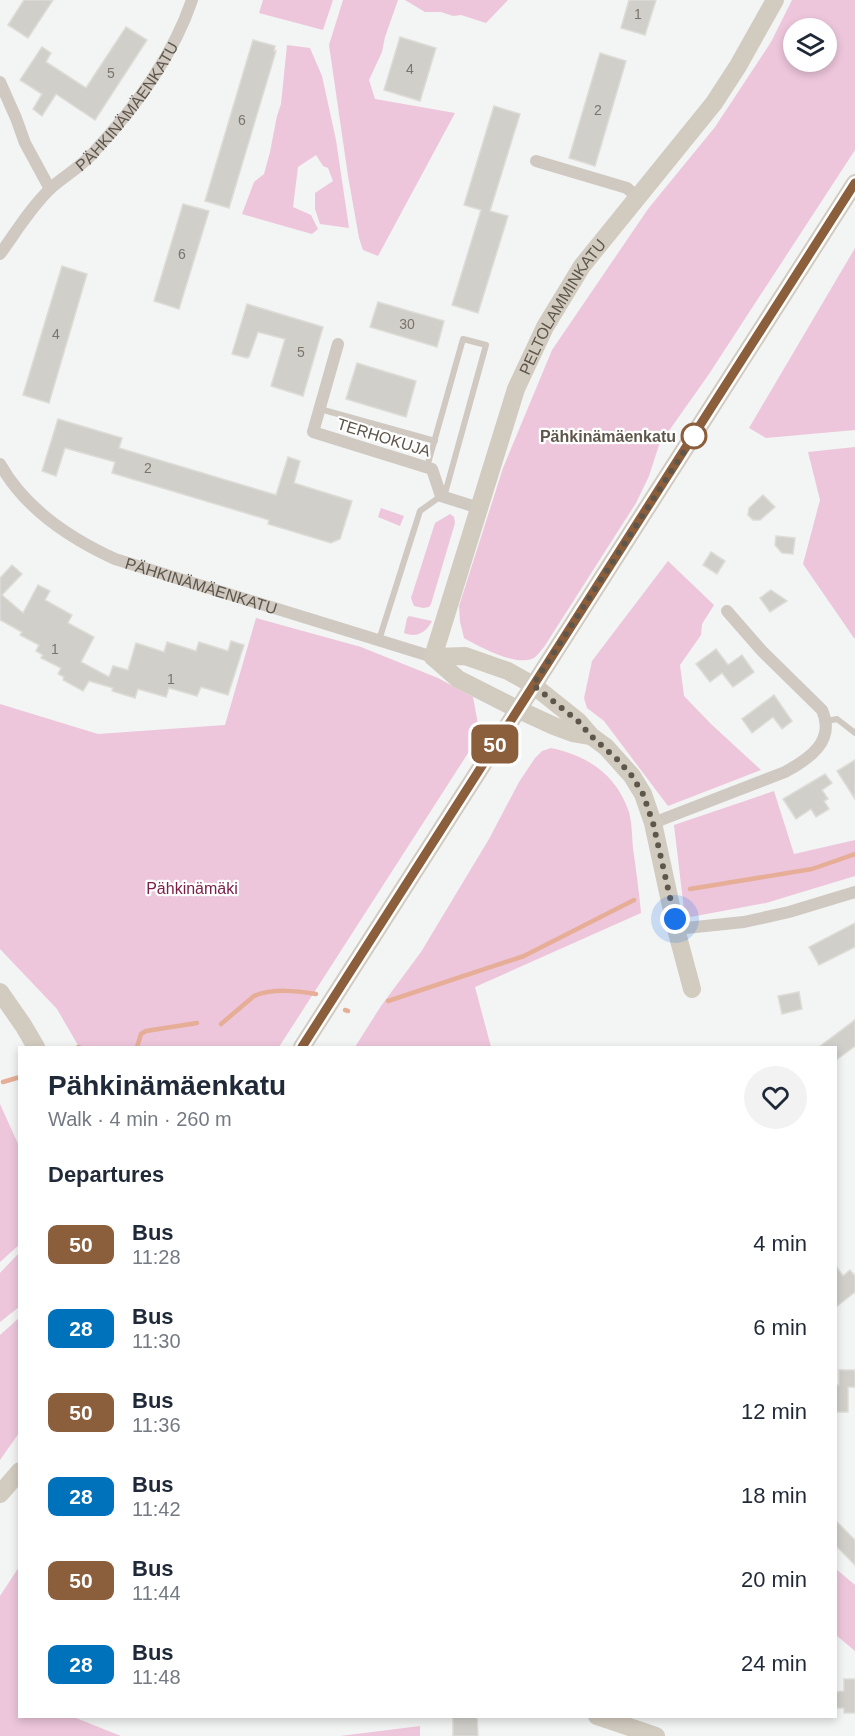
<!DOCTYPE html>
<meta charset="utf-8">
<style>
:root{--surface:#fff;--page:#f2f2f3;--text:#1f2937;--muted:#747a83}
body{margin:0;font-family:Arial,sans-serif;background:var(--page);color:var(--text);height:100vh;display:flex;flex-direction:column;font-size:22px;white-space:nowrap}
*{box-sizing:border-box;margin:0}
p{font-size:20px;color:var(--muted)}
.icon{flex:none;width:33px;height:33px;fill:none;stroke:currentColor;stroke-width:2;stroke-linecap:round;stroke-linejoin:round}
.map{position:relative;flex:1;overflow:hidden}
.side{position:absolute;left:18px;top:1046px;width:819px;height:672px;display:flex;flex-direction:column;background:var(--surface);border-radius:0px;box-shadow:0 3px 9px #0003}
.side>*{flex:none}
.badge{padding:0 12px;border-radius:9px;font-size:21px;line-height:39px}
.buttons{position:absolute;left:783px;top:18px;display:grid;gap:12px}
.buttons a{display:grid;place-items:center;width:54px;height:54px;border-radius:50%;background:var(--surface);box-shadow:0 3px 9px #0003;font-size:30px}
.you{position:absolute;width:30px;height:30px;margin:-15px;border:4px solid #fff;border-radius:50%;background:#1a73e8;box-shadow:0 0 0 9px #1a73e833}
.map>.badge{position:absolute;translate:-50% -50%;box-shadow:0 0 0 3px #fff}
h2{padding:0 30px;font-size:22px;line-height:54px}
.round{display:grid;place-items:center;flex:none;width:63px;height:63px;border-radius:32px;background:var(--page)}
.headline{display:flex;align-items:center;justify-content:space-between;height:102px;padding:0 30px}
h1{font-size:28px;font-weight:600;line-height:45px}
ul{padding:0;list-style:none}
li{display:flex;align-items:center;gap:18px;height:84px;padding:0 30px}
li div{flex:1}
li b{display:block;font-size:22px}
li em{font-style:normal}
li .badge{min-width:66px;font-weight:700;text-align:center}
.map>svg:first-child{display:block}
.green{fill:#edc6db;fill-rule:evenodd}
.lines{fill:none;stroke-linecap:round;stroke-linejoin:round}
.stream{stroke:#e6ae97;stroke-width:4.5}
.building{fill:#d1cfca;stroke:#dddcd7;stroke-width:1.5}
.lane{stroke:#cfc9c2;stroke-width:6}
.street{stroke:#cfc9c2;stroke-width:12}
.secondary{stroke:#d2cbc0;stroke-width:18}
.line-casing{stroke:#fff;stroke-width:14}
.line{stroke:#8b5e3c;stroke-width:9}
.walk{stroke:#5e564b;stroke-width:6;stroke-dasharray:0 10.8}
.stop-dot{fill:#fff;stroke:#8b5e3c;stroke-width:3}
.labels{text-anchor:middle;stroke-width:4.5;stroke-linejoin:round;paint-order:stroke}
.number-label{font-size:14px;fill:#7b746b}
.street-label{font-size:16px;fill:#5e564b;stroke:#fff}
.stop-label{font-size:16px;font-weight:bold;fill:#5e564b;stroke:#fff;text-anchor:end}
.park-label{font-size:16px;fill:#7c2047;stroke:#fff}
</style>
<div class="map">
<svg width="855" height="1736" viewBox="0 0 855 1736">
<rect width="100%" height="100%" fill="#f3f4f4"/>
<g class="green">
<path d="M263 0H333L323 30 259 13Z"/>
<path d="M343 0H398L385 37 382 52 369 80 375 99 455 113 378 256 363 250 359 238 348 176 329 45Z"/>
<path d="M405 0H508L486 23 461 15 453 16 441 12H425Z"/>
<path d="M792 0H855V150L709 374 659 445 649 476 636 503 544 647C541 650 537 656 534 658 516 667 480 647 464 638L460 622 459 606 503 468 552 350 648 209 715 127 771 42ZM794 28H826V62H794Z"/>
<path d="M287 45 310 48 322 76 336 140 349 228 320 224 315 209V193L333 181 328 168 323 166 316 155 298 167 293 207 311 215 318 229 312 234 242 214 254 182 264 174 270 152 277 116 281 104Z"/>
<path d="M855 248V430L766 438 749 428Z"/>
<path d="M855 447V638H854L803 564 820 500 808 452Z"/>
<path d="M381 508 404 516 400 526 378 517Z"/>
<path d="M450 514 454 517 455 523 431 604 429 607 423 608 414 606 411 598 435 523Z"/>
<path d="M668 561 714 605 702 624 701 635 680 665 684 696 711 724 761 770 668 806 604 721 587 708 584 698 592 661Z"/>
<path d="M409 616 432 621C426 633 416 638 404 633L407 618Z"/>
<path d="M256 618 361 647 438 678 473 697 478 724 472 747 279 1047H79L57 1009 0 949V704L98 734 225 725Z"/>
<path d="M551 748C588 756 616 774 629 812 632 823 632 837 633 848 636 870 639 891 641 913L475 987 491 1047H355L381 1006 421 952 489 839 519 782 535 758 542 751Z"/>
<path d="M774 791 794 854 855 840V876L766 903 685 918 674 825Z"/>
<path d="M0 1104 19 1146V1245L0 1262Z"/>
<path d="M19 1253V1307L0 1322V1273Z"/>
<path d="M19 1318V1433L0 1460V1335Z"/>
<path d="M19 1567 20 1716H71L121 1736H0V1596Z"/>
<path d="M836 1569 855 1585V1651L836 1635Z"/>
<path d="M420 1726V1736H340Z"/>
</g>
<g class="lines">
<g class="stream">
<path d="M690 889 812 869 855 854"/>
<path d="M388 1001 524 956 634 900"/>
<path d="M345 1010 348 1011"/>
<path d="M221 1024 254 996C273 988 297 991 316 994"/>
<path d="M78 1047H79"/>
<path d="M137 1047 141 1034 146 1031 197 1023"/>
<path d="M3 1082 20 1077"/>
</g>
</g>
<g class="building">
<path d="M24 0H53L28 38 8 25Z"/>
<path d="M629 0H656L645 35 621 28Z"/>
<path d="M126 27 147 40 95 120 56 94 42 116 33 109 42 94 20 80 42 47 51 53 46 62 86 88Z"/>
<path d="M400 37 436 48 420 101 384 90Z"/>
<path d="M253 40 275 46 274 51H276L229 208 205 201Z"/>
<path d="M600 53 626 61 595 166 569 158Z"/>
<path d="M494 106 520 114 490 211 508 216 478 313 452 305 481 210 464 205Z"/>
<path d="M183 204 209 211 179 309 154 301Z"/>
<path d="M62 266 87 274 49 403 23 395Z"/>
<path d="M378 302 444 321 437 347 370 327Z"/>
<path d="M247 304 323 327 303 396 271 386 285 339 258 332 249 357H247V358L232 354Z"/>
<path d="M357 363 416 381 406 417 346 399Z"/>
<path d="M58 419 122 438 119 448 276 495 288 457 300 461 294 483 352 501 340 539 331 543 268 524 269 520 112 473 115 462 65 448 56 476 42 471Z"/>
<path d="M763 495 775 507 760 520H753L748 515 749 508Z"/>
<path d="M776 536 795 538 793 554 782 553 775 545Z"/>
<path d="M711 552 725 561 717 574 703 565Z"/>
<path d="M12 565 22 574 2 595 23 613 38 585 50 591 45 600 72 615 68 623 94 637 81 662 109 677 113 666 128 670 136 643 164 652 167 642 196 651 199 642 228 651 231 641 244 645 228 695 201 687 197 696 169 688 166 697 138 689 135 698 112 691 113 688 89 681 83 691 63 680 64 677 58 674 61 668 41 658 43 655 36 651 39 645 20 635 22 632 0 620V578Z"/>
<path d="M771 590 787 601 770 612 760 598Z"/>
<path d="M716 649 728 665 742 655 754 672 733 687 722 673 710 682 696 664Z"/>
<path d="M774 695 792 721 782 729 773 717 752 733 742 719Z"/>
<path d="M855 760V799L837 771Z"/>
<path d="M825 774 832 783 822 790 828 799 824 801 829 809 816 817 811 809 796 819 783 799Z"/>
<path d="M855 923V947L819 965 809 947Z"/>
<path d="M799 992 802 1009 782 1014 778 996Z"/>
<path d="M855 1020V1046L836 1060V1047H819Z"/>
<path d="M836 1266 843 1276 850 1270 855 1276V1292L836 1307Z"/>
<path d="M839 1370H855V1387H848V1412H836V1385H839Z"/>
<path d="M836 1521 855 1540V1565L836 1546Z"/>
<path d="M844 1679H855V1713H844V1708H836V1692L844 1691Z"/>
<path d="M453 1716H477L478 1736H453Z"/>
</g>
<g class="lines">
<g class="lane">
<path d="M320 409 435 441"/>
<path d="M427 467 463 339 486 345 444 497"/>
<path d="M379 640 420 511 441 496"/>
<path d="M827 721 837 719 855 733"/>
</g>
<g class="street">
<path d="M0 82 16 118 25 143 50 189"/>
<path d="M536 161 627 188 638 198"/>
<path id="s1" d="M0 254C16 232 31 207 51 188 64 176 81 167 93 153 133 110 173 56 192 0"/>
<path d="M338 344 313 432 432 469 441 496 479 508"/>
<path id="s2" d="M0 464C25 509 69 538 115 559L433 657"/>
<path d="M653 823 785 772C809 759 836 741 822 710L762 651 727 611"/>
<path d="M676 929 744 922 789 912 855 892"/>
</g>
<g class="secondary">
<path id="s3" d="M433 657 516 389 545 327 582 266 714 103 738 66 775 0"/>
<path d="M433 657 465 656 508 671 533 685 578 721 591 736 606 747 632 776 643 794 653 823 676 929 692 989"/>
<path d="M433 657 458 679 517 709 554 726 573 733 591 736"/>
<path d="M0 992 23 1025 36 1047"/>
<path d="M302 1047 855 183"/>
<path d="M0 1494 20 1471"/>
<path d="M597 1716 656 1736"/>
</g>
</g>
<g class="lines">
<g class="line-casing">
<path id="line" d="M302 1047 855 183"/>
</g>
<use href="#line" class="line"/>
<path class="walk" d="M675 919 653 823 643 794 632 776 618 760 591 736 578 721 533 685 696 433 694 436"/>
</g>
<circle class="stop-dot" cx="694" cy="436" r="12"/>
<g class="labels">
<g class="number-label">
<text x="638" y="19">1</text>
<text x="410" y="74">4</text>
<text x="111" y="78">5</text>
<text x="598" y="115">2</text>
<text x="242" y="125">6</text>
<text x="182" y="259">6</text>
<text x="407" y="329">30</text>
<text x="56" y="339">4</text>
<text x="301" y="357">5</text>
<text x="148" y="473">2</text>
<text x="55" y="654">1</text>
<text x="171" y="684">1</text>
</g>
<g class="street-label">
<text dy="6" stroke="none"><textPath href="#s1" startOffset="196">PÄHKINÄMÄENKATU</textPath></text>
<text dy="6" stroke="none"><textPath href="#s3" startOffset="375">PELTOLAMMINKATU</textPath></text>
<text transform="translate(384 437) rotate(17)" y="6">TERHOKUJA</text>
<text dy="6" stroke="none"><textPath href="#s2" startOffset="242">PÄHKINÄMÄENKATU</textPath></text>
</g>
<g class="stop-label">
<text x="676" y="442">Pähkinämäenkatu</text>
</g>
<g class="park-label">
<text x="192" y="894">Pähkinämäki</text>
</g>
</g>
</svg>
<div class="buttons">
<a><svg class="icon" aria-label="layers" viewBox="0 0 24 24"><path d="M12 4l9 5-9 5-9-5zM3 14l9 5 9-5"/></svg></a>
</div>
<div class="you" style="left:675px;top:919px"></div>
<b class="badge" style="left:495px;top:744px;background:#8b5e3c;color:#fff">50</b>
<section class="side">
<div class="headline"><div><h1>Pähkinämäenkatu</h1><p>Walk · 4 min · 260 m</p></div><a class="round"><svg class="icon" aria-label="heart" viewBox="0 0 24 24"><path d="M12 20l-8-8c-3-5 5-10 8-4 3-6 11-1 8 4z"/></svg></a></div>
<h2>Departures</h2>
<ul>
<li><span class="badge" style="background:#8b5e3c;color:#fff">50</span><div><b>Bus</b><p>11:28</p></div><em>4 min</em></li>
<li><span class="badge" style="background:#0072bc;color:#fff">28</span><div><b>Bus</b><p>11:30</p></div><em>6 min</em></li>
<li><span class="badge" style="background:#8b5e3c;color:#fff">50</span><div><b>Bus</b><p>11:36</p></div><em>12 min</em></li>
<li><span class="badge" style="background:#0072bc;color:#fff">28</span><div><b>Bus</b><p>11:42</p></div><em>18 min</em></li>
<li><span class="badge" style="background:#8b5e3c;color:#fff">50</span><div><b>Bus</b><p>11:44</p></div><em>20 min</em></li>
<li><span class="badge" style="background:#0072bc;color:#fff">28</span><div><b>Bus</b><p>11:48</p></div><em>24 min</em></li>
</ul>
</section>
</div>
